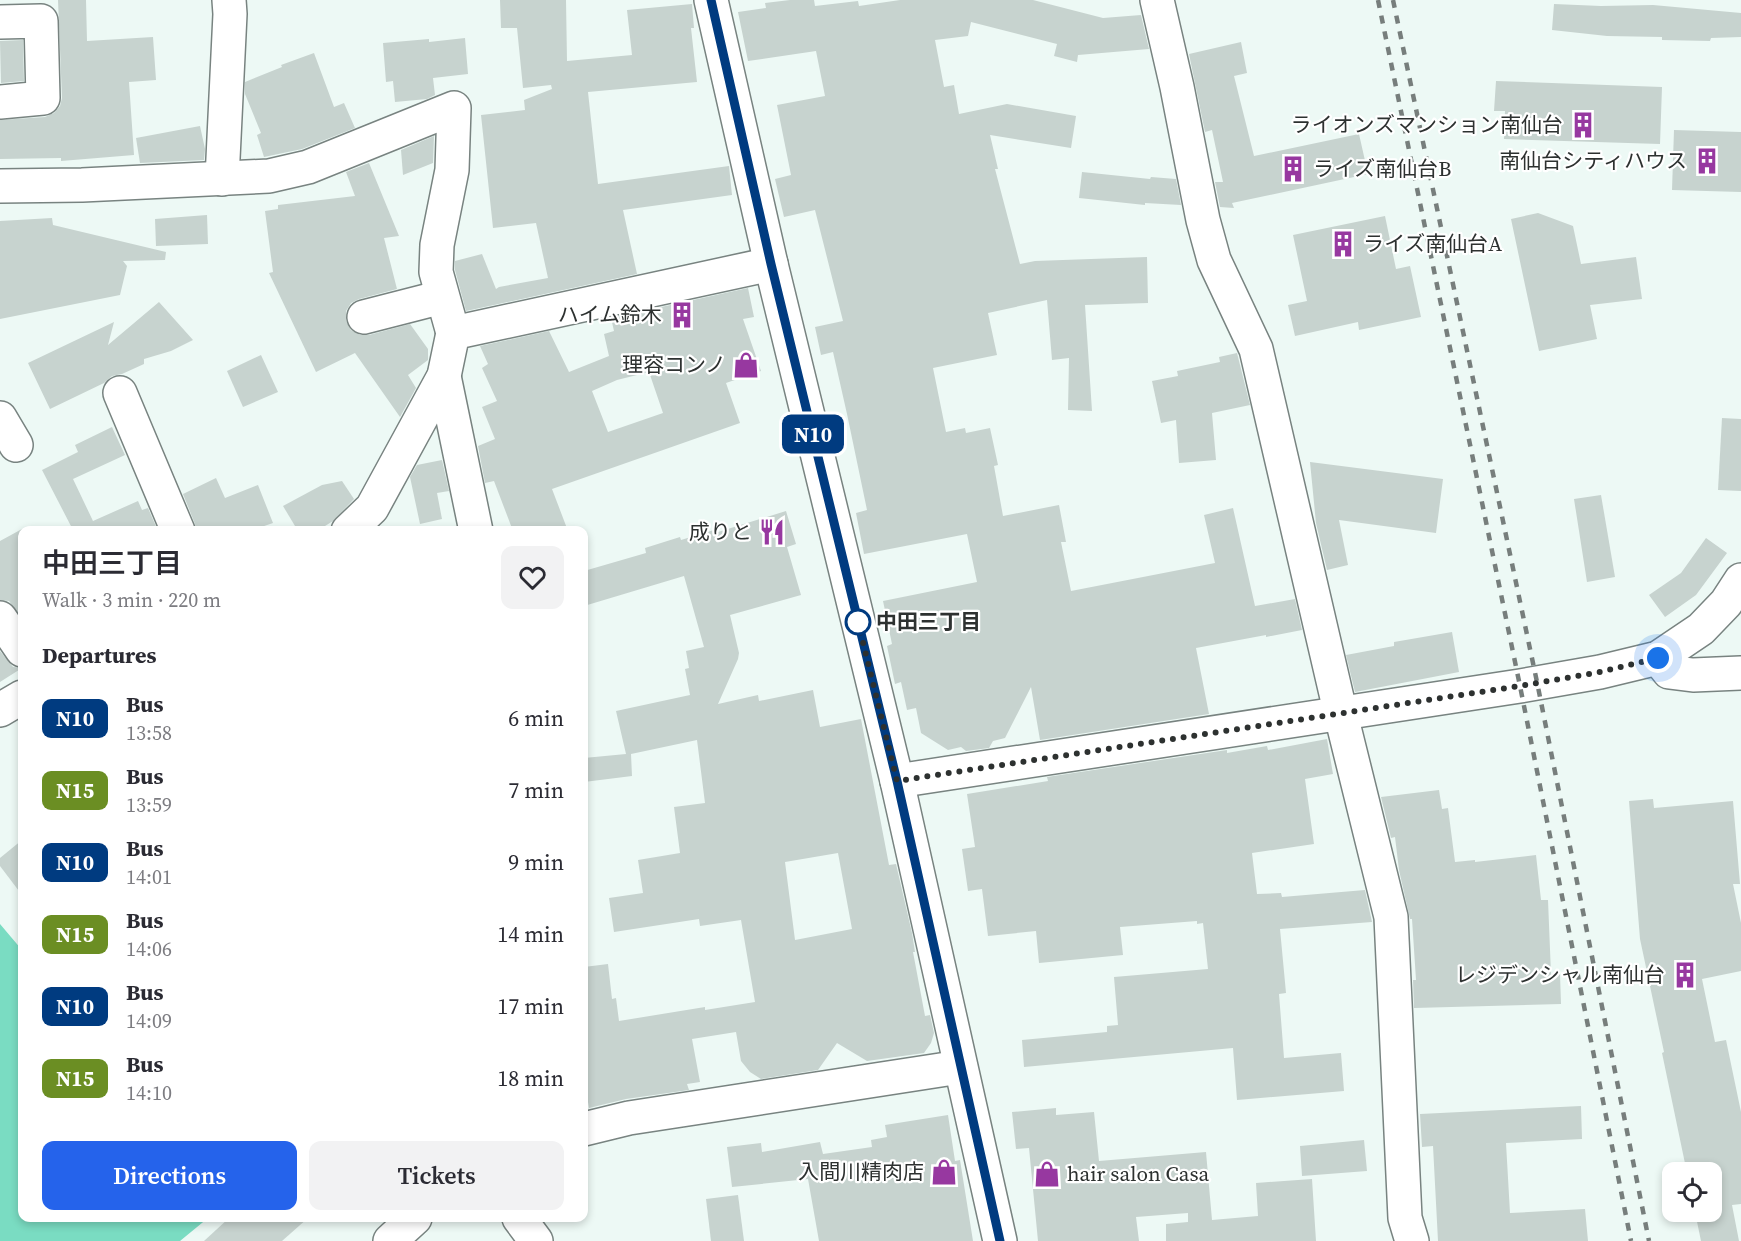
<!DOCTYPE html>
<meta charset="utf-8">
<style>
:root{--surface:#fff;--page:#f2f2f3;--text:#2b2b33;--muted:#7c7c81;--accent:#2563eb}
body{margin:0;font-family:"Source Serif 4","Noto Sans JP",serif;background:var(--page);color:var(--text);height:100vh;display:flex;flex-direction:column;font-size:22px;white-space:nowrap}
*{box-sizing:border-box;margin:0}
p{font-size:20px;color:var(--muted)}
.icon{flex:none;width:33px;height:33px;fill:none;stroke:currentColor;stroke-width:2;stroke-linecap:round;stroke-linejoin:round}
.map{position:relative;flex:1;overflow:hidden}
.details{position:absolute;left:18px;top:526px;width:570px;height:696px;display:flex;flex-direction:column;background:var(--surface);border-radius:12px;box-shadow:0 3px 9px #0003}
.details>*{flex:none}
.badge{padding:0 12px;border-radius:9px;font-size:21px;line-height:39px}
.controls{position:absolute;left:1662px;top:1162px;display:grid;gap:12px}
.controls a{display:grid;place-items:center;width:60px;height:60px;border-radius:12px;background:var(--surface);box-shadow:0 3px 9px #0003;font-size:30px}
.you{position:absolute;width:30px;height:30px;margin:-15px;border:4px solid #fff;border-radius:50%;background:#1a73e8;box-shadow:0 0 0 9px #1a73e833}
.map>.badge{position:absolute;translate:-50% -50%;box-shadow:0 0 0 3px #fff}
h2{padding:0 24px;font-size:22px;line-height:54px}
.round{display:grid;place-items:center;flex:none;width:63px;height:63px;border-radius:12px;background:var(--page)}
.head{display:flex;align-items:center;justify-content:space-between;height:102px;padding:0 24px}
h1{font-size:28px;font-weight:600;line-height:45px}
.primary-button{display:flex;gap:12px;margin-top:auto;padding:12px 24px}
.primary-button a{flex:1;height:69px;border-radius:12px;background:var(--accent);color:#fff;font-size:24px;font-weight:600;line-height:69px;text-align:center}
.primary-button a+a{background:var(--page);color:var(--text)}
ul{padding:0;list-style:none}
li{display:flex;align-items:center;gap:18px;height:72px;padding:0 24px}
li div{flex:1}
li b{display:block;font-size:22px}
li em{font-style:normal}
li .badge{min-width:66px;font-weight:700;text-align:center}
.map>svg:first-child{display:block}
.green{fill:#7adcc2}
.building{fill:#c7d3cf;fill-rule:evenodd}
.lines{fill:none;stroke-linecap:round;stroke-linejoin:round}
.minor-casing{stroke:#788380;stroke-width:36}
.major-casing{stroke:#788380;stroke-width:36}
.minor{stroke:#fff;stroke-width:33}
.major{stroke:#fff;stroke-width:33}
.rail{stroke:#777e7c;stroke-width:4.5;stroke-dasharray:8 8;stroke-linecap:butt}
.line-casing{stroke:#fff;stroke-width:14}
.line{stroke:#003b80;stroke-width:9}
.walk{stroke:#2d3130;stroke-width:6;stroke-dasharray:0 10.8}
.stop-dot{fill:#fff;stroke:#003b80;stroke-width:3}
.labels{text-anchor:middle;stroke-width:4.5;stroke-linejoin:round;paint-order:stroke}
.poi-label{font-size:21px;fill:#2d3130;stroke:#fff;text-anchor:end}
.stop-label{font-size:21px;font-weight:bold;fill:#2d3130;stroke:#fff;text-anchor:start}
</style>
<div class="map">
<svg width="1741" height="1241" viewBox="0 0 1741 1241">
<rect width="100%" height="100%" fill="#edf9f5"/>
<path class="green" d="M0 924 22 950V1218H208L180 1241H0Z"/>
<g class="building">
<path d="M58 0H86L87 41 153 37 156 80 129 82 134 155 61 161V158L0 159V120L45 117 54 113 60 106 62 98Z"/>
<path d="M500 0H566L567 61 632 55 627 10 692 4 694 28H691L697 82 588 92 598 184 729 166 732 195 623 210 637 274 466 311 455 270V261L482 254 496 289 499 287 548 278 536 223 493 228 481 115 525 110 524 100 552 89 551 85 523 88 517 28H501Z"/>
<path d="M790 0H814L815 6 858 1 859 6 900 0H1033L1103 18 1141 15 1149 49 1078 55 1077 62 1054 56 1057 44 971 22 968 36 935 40 944 87 954 85 959 114 1007 104 1076 116 1071 148 990 135 998 169H995L1020 264 1035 261 1147 257 1148 303 1085 305 1092 411 1068 410 1069 358 1052 360 1047 300 988 313 997 355 933 368 946 432 965 428 966 433 990 428 998 465 994 466 1003 516 1059 505 1066 542H1061L1071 591 1215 563 1204 515 1233 508 1255 606 1295 599 1302 630 1266 637V635L1196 648 1209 714 1040 740 1031 687 1005 738 993 741 989 748 966 751 961 747 948 750 921 733 916 708 907 710 901 682 895 684 887 646 892 644 883 601 977 582 967 534 864 554 856 513 867 510 847 414 833 352 821 355 815 327 843 321 815 210 784 217 775 179 791 175 777 105 825 96 816 51 748 61 738 12 766 8 765 3Z"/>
<path d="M1554 4 1601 6 1653 5 1741 13V37L1711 38 1710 41 1662 40V37L1607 36 1552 30Z"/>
<path d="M465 38 468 74 433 78 435 95 427 99 395 102 393 81 386 82 383 43 429 39V42Z"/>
<path d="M23 40 24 81 1 83 0 41Z"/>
<path d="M1241 42 1247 73 1234 76 1254 156 1359 134 1368 174 1232 203 1234 208 1220 207 1215 182H1223L1212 130 1205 132 1189 54Z"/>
<path d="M314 53 334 107 344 103 355 128 302 149 264 157 257 135 261 133 245 94V82L282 67 281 65Z"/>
<path d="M1496 81 1662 87 1660 144 1504 139 1505 111H1494Z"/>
<path d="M200 126 205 149 204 160 140 163 136 138Z"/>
<path d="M1674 130 1741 132V192L1672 190Z"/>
<path d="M434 136 433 163 403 175 401 150Z"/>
<path d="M369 163 399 236 384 238 397 289 359 299 351 303 346 311V321L351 330 360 335H369L410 324 428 349V360L408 375 416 388 400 417 355 353 316 372 269 273 273 272 265 211 278 209V205L355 196 346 172Z"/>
<path d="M1082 172 1150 179 1151 177 1176 179 1181 205 1145 203V205L1079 198Z"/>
<path d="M1538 213 1573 226 1581 264 1636 257 1642 299 1590 305 1597 339 1539 351 1511 219Z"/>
<path d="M207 215 208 244 156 246 155 219Z"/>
<path d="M1385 216 1396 269 1410 266 1421 317 1359 330 1358 322 1295 336 1288 305 1307 301 1293 235Z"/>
<path d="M52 218 53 225 166 252 165 260 123 261 127 266 120 295 0 319V221Z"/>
<path d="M748 288 754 317 743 319 761 371 726 383 740 423 552 489 568 531H513L494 481 485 483 478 446 495 439 482 407 497 401 482 368 488 364 480 346 549 331 569 372 609 356 604 334 614 331 611 318ZM649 372 663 413 608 432 592 391 617 380Z"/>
<path d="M159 302 193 340 171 351 144 359V364L122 374 112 376 104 383 50 409 28 363 114 322 108 345Z"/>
<path d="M1237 353 1250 405 1212 413 1216 460 1179 463 1176 420 1161 423 1152 381 1178 376 1177 371 1220 362 1219 357Z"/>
<path d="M261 355 278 392 243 407 227 371Z"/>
<path d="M1722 418 1741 419V491L1718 490Z"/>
<path d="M112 427 125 455 73 479 93 521 138 501 142 510 148 508 158 531H71L73 530 42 470 78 452 75 445Z"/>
<path d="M442 460 449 491 437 493 442 519 420 524 410 477 417 465Z"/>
<path d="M1310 462 1443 479 1436 533 1339 520 1348 565 1327 570 1316 523Z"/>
<path d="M216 478 225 498 258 485 273 523 250 531H196L195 524 183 494Z"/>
<path d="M342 481 354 499 333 521 317 531H298L283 506 322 485Z"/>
<path d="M1601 495 1615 577 1587 582 1574 499Z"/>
<path d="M786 511 796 544 787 547 801 595 730 615 739 653 738 659 718 704 758 695 759 701 813 690 820 727 861 719 889 865 896 864 912 933 915 952H913L925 1016 930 1015 934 1033 931 1043 924 1053 867 1061 837 1043 818 1070 761 1079 750 1072 741 1061 736 1032 692 1039 700 1082 687 1084 689 1090 626 1099 589 1108 584 1078V967L608 964 612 999 616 998 619 1021 705 1007V1010L755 1002 741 920 700 926 699 919 614 932 609 898 643 893 638 860 680 853 674 807 705 803 697 740 631 754 632 776 584 782V758L626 754 616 711 690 695 685 669 689 668 686 651 704 647 684 576 584 606V571L646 553 645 548 680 537 681 540 717 529 718 532ZM838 853 852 929 795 940 785 862Z"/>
<path d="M22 529V618L9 601 0 600V541Z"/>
<path d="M1706 538 1727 553 1696 595 1665 617 1649 595 1681 573Z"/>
<path d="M1452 632 1459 672 1355 692 1346 655 1394 646V642Z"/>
<path d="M0 651 13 667 22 668 0 682Z"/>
<path d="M1327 739 1333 774 1305 779 1314 844 1252 853 1257 894 1281 893 1282 897 1365 890 1372 922 1280 929 1286 993 1279 994 1284 1058 1341 1053 1344 1091 1237 1100 1233 1048 1024 1067 1022 1040 1107 1032V1026L1118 1025 1114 977 1208 969 1203 923 1197 924V921L1120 927 1123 955 1039 963 1036 931 988 936 982 889 968 891 962 849 975 847 967 794 1048 781 1047 777 1227 750V753L1267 746 1268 750Z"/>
<path d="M1439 790 1442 809 1448 808 1455 862 1475 860V862L1536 855 1541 900H1548L1551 974H1560L1561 1004 1414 1008 1413 980H1416L1412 919H1410L1399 870 1395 837 1391 838 1381 797Z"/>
<path d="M1653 799 1654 808 1733 801 1740 884H1733L1741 923V971L1702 979 1715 1042 1726 1040 1741 1112V1204L1732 1205 1739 1241H1701L1695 1212H1712V1173H1687L1662 1053 1664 1052 1640 939 1629 801Z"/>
<path d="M22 840V895L0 866V858Z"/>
<path d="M1581 1106 1582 1139 1506 1143 1510 1213 1585 1209 1588 1241H1438L1433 1146 1422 1147 1420 1114Z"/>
<path d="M1056 1108V1115L1094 1112 1099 1161 1206 1152 1212 1220 1258 1216 1256 1183 1312 1179 1316 1241H1166V1224L1188 1222V1213L1136 1217 1139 1241H1038L1029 1148 1016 1149 1012 1112Z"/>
<path d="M948 1115 955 1161 960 1160 973 1241H819L808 1179 732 1187 727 1147 761 1143 762 1152 820 1142 823 1154 872 1147 871 1140 887 1137 885 1125Z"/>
<path d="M1364 1140 1367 1171 1302 1176 1300 1146Z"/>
<path d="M738 1195 744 1241H711L706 1199Z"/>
<path d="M229 1218H308L282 1241H204Z"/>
</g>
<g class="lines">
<g class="minor-casing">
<g id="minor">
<path d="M1157 0 1177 87 1203 220 1214 260 1256 349 1341 715 1391 917 1405 1218 1412 1241"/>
<path d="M0 22 41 21 43 98 0 102"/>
<path d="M222 179 230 14 229 0"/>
<path d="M0 186 82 185 269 176 308 167 454 108 452 170 437 245 436 272 453 333"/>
<path d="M364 317 442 297"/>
<path d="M444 376 476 531"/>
<path d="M120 393 178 531"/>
<path d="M0 418 16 445"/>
<path d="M348 531 372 508 444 376 453 333 771 264"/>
<path d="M0 618 22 650"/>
<path d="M1658 658 1669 672 1693 675 1741 673"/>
<path d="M0 710 22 697"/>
<path d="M584 1129 629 1118 960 1067"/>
<path d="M519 1218 536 1241"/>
<path d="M390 1241 415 1218"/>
</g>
</g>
<g class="major-casing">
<g id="major">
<path d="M711 0 771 264 897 781 1000 1241"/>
<path d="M897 781 1520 686 1600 672 1658 658 1701 629 1726 603 1741 580"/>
</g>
</g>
<use href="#minor" class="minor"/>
<use href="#major" class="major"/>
<g class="rail">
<path d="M1378 0 1520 686 1631 1241"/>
<path d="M1393 0 1537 682 1649 1241"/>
</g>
</g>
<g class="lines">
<g class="line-casing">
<path id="line" d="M711 0 771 264 897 781 1000 1241"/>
</g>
<use href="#line" class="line"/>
<path class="walk" d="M858 622 897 781 1520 686 1600 672 1658 658"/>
</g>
<defs>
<g id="building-bare" transform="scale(2.07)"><path d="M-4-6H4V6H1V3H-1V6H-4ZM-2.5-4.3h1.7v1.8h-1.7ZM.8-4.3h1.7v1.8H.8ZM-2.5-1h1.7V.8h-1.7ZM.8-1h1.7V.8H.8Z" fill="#9738a0" stroke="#fff" stroke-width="2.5" paint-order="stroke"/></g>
<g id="shop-bare" transform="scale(2.07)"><path d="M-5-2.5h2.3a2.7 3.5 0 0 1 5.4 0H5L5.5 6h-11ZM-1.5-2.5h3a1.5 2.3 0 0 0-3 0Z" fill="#9738a0" stroke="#fff" stroke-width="2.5" paint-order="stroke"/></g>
<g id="restaurant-bare" transform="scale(2.07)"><path d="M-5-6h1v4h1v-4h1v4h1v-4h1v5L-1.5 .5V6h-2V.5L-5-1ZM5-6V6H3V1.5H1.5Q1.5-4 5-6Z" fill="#9738a0" stroke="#fff" stroke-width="2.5" paint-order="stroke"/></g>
</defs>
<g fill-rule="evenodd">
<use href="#building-bare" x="1583" y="125"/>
<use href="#building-bare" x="1707" y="161"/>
<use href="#building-bare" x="1293" y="169"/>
<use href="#building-bare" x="1343" y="244"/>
<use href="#building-bare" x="682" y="315"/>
<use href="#shop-bare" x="746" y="365"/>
<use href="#restaurant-bare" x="772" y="532"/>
<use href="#building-bare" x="1685" y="975"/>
<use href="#shop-bare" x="944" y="1172"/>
<use href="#shop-bare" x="1047" y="1174"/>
</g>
<circle class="stop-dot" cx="858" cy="622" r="12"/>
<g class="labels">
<g class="poi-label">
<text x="1563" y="132">ライオンズマンション南仙台</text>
<text x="1687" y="168">南仙台シティハウス</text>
<text x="1313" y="176" text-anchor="start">ライズ南仙台B</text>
<text x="1363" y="251" text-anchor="start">ライズ南仙台A</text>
<text x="662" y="322">ハイム鈴木</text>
<text x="726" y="372">理容コンノ</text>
<text x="752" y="539">成りと</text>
<text x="1665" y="982">レジデンシャル南仙台</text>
<text x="924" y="1179">入間川精肉店</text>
<text x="1067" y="1181" text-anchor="start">hair salon Casa</text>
</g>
<g class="stop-label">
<text x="876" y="629">中田三丁目</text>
</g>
</g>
</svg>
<div class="controls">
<a><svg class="icon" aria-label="locate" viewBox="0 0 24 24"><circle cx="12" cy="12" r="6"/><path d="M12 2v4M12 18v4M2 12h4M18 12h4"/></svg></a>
</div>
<div class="you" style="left:1658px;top:658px"></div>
<b class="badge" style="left:813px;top:434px;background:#003b80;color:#fff">N10</b>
<section class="details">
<div class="head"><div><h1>中田三丁目</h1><p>Walk · 3 min · 220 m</p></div><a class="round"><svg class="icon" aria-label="heart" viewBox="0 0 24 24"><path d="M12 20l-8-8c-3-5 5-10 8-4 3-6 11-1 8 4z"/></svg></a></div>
<h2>Departures</h2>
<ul>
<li><span class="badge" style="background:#003b80;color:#fff">N10</span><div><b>Bus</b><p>13:58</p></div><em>6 min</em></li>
<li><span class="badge" style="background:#6b8e23;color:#fff">N15</span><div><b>Bus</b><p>13:59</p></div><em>7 min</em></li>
<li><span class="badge" style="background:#003b80;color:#fff">N10</span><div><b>Bus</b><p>14:01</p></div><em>9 min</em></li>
<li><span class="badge" style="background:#6b8e23;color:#fff">N15</span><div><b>Bus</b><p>14:06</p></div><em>14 min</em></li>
<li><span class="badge" style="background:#003b80;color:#fff">N10</span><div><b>Bus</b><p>14:09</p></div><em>17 min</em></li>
<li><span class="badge" style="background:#6b8e23;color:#fff">N15</span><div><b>Bus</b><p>14:10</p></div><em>18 min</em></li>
</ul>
<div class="primary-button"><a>Directions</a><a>Tickets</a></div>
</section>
</div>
